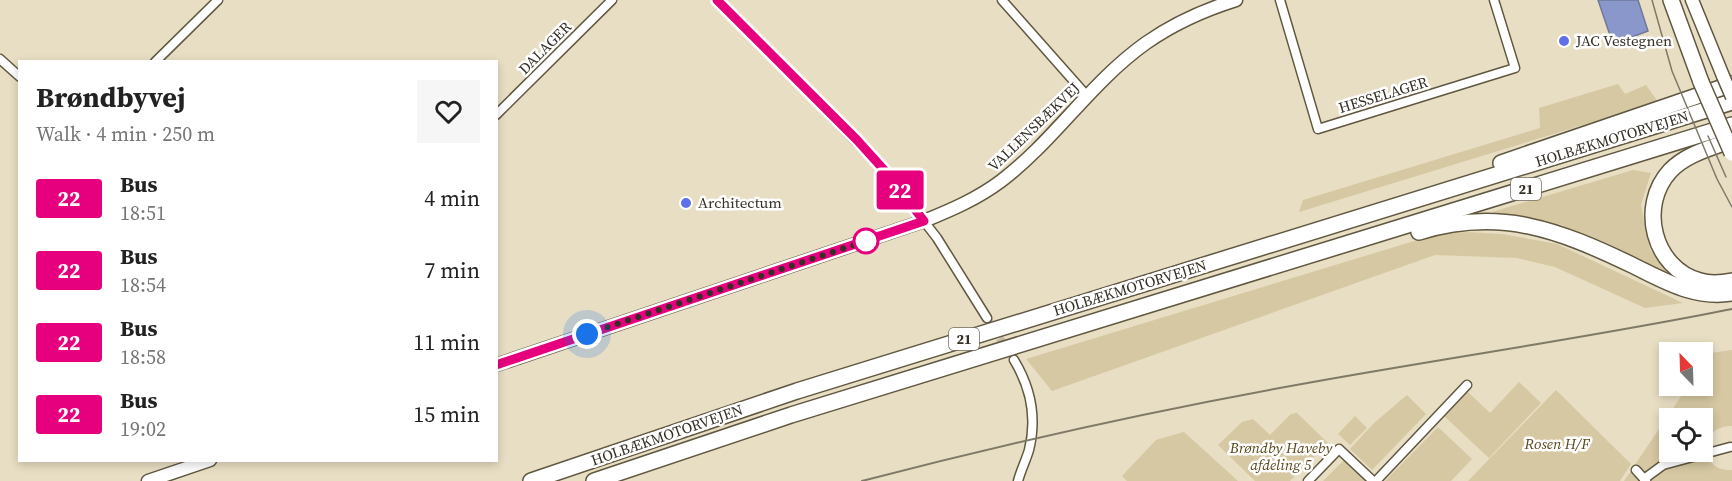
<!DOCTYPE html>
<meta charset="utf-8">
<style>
:root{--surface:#fff;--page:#f6f6f6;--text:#222;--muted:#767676}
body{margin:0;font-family:"Source Serif 4",serif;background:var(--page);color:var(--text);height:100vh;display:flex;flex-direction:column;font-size:22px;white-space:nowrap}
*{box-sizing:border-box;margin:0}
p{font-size:20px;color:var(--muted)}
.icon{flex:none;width:33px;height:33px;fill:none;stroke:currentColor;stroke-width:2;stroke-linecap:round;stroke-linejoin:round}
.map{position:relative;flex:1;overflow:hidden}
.drawer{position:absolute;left:18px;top:60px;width:480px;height:402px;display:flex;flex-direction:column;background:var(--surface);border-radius:0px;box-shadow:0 3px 9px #0003}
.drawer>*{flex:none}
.badge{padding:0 12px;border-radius:4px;font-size:21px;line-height:39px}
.needle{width:39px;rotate:337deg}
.controls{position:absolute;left:1659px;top:342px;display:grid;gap:12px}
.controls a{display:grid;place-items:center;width:54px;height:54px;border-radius:0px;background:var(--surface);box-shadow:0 3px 9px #0003;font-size:30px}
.you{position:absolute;width:30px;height:30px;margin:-15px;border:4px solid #fff;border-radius:50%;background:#1a73e8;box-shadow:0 0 0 9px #1a73e833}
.map>.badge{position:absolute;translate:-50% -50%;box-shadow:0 0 0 3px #fff}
.round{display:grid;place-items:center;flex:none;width:63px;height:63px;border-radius:0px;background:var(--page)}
.head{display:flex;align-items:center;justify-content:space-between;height:102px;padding:0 18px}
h1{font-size:28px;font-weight:700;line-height:45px}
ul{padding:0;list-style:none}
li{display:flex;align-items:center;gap:18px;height:72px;padding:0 18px}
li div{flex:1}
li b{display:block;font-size:22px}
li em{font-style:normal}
li .badge{min-width:66px;font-weight:700;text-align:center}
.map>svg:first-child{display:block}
.green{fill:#d6c8a2;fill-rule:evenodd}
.water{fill:#8a97cb;stroke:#70789a;stroke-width:1.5}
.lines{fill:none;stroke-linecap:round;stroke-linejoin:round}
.street-tunnel{stroke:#c4bba4;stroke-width:8;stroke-dasharray:8 4;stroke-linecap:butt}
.street-casing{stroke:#605740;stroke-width:11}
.secondary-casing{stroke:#605740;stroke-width:15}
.primary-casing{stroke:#605740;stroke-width:15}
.highway-casing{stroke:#605740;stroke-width:18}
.street{stroke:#fff;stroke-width:8}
.secondary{stroke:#fff;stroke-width:12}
.primary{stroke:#fff;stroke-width:12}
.highway{stroke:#fff;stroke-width:15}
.tram{stroke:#7f7968;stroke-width:1.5}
.rail{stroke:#7f7968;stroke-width:2}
.primary-bridge-casing{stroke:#605740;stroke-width:15;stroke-linecap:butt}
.highway-bridge-casing{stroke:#605740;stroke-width:18;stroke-linecap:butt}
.primary-bridge{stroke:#fff;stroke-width:12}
.highway-bridge{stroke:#fff;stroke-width:15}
.line-casing{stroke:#fff;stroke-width:14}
.line{stroke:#e6007e;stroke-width:9}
.walk{stroke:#343026;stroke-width:6;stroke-dasharray:0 10.8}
.poi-dot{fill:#5f70e8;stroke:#fff;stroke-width:2}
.stop-dot{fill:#fff;stroke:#e6007e;stroke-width:3}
.labels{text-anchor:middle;stroke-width:5;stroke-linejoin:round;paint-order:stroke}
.shield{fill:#fff;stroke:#716e67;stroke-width:1.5}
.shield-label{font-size:14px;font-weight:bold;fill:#343026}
.poi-label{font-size:15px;fill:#343026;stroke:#fff;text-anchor:start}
.street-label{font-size:15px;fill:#343026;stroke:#fff}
.park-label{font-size:15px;font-style:italic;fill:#58481c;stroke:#fff}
</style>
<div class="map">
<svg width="1732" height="481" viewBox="0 0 1732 481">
<rect width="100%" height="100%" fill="#e8dec3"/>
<g class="green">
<path d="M1618 84 1625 94 1646 85 1658 102 1299 212 1303 200 1540 128 1539 108Z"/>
<path d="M1633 170 1651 173 1641 205 1650 250 1668 273 1562 225 1492 212Z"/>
<path d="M1467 232 1502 234 1557 244 1683 303 1645 308 1555 267 1517 258 1435 255 1052 391 1026 359 1434 235Z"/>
<path d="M1732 350V426C1698 425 1698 472 1732 470V481H1624L1688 386H1702L1703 365 1711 353ZM1670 418H1702V452H1670Z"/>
<path d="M1519 382 1541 403 1489 458 1444 416 1468 392 1490 413Z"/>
<path d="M1556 390 1631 464 1620 481H1468Z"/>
<path d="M1407 395 1426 414 1372 470 1350 449 1374 423Z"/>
<path d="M1297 413 1328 443 1290 481H1255L1218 445 1242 422 1253 419 1270 435 1291 414Z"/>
<path d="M1355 416 1367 428 1350 445 1338 434Z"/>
<path d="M1438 427 1472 459 1451 481H1385Z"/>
<path d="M1184 432 1238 481H1127L1122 476 1156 440Z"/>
<path d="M1344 460 1366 481H1323Z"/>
</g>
<path class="water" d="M1598 0H1638L1648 31 1613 44Z"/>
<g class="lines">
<path class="street-tunnel" d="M987 318 1007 350"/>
<g class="street-casing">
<g id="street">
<path d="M718 0 885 171 937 238 987 318"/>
<path d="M1002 0 1087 96"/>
<path d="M1280 0 1318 129 1515 68 1494 0"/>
<path d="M0 59 20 77"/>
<path d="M155 62 218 0"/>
<path d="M496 115 612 0"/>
<path d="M1014 360C1031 388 1037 418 1029 450 1026 460 1021 470 1018 481"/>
<path d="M1636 470 1646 481"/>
<path d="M1644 479 1663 465 1730 447"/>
<path d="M1308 481 1339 449 1373 481"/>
<path d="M1376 481 1467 385"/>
</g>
</g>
<g class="secondary-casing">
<g id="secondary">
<path d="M496 365 924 221C951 210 977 199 1001 181 1054 141 1091 82 1146 43 1173 24 1204 10 1236 0"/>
<path d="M148 481 210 460"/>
</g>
</g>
<g class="primary-casing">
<path id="primary" d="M1692 0 1723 76"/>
</g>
<g class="highway-casing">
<g id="highway">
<path d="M1671 0 1701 82"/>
<path d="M1732 140C1711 148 1686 154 1670 171 1638 206 1653 268 1700 281 1710 284 1722 283 1732 281"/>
<path d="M1501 163 1732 84"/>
<path d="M1419 232C1500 207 1559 230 1632 265 1665 281 1694 299 1732 293"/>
<path d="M531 481 797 391 1732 102"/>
<path d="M594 481 791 415 1732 125"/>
</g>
</g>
<use href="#street" class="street"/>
<use href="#secondary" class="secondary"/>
<use href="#primary" class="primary"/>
<use href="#highway" class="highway"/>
<g class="tram">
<path d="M1652 0 1672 71 1717 179 1732 207"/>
<path d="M1708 136 1726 177"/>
</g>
<path class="rail" d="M862 481C1011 442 1161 409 1313 382 1452 357 1593 337 1732 309"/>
<g class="primary-bridge-casing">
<path id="primary-bridge" d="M1723 76 1732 97"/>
</g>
<g class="highway-bridge-casing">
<path id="highway-bridge" d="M1701 82 1732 153"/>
</g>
<use href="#primary-bridge" class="primary-bridge"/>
<use href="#highway-bridge" class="highway-bridge"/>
</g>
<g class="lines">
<g class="line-casing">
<path id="line" d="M496 365 924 221 885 171 857 140 717 0"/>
</g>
<use href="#line" class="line"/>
<path class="walk" d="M587 334 866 241"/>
</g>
<g class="poi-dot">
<circle cx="1564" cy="41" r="6"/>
<circle cx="686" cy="203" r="6"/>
</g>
<circle class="stop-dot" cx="866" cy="241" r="12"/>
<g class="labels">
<g class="shield">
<rect x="1511" y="178" width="30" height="22" rx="4.5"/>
<rect x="949" y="328" width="30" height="22" rx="4.5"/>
</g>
<g class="shield-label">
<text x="1526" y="194">21</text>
<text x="964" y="344">21</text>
</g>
<g class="poi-label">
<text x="1576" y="46">JAC Vestegnen</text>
<text x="698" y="208">Architectum</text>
</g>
<g class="street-label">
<text transform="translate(545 48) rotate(-45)" y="5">DALAGER</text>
<text transform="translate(1383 95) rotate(-17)" y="5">HESSELAGER</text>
<text transform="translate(1034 127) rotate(-44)" y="5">VALLENSBÆKVEJ</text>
<text transform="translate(1612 139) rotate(-17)" y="5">HOLBÆKMOTORVEJEN</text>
<text transform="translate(1130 288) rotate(-17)" y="5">HOLBÆKMOTORVEJEN</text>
<text transform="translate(667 435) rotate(-19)" y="5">HOLBÆKMOTORVEJEN</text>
</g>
<g class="park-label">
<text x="1557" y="449">Rosen H/F</text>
<text x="1281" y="453">Brøndby Haveby<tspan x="1281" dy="17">afdeling 5</tspan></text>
</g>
</g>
</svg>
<div class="controls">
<a><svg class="needle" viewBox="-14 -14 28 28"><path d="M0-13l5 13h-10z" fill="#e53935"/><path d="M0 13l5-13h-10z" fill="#767676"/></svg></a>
<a><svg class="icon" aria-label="locate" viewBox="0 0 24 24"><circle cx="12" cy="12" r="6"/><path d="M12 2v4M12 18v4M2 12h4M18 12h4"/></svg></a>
</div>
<div class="you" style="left:587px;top:334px"></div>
<b class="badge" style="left:900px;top:190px;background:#e6007e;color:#fff">22</b>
<section class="drawer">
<div class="head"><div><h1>Brøndbyvej</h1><p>Walk · 4 min · 250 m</p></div><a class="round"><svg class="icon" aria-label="heart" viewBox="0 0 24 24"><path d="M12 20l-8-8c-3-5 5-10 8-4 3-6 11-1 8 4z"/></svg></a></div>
<ul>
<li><span class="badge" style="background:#e6007e;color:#fff">22</span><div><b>Bus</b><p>18:51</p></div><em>4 min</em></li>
<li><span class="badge" style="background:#e6007e;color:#fff">22</span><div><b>Bus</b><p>18:54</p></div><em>7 min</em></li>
<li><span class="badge" style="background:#e6007e;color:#fff">22</span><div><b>Bus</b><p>18:58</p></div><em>11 min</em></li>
<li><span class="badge" style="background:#e6007e;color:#fff">22</span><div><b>Bus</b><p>19:02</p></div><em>15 min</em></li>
</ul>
</section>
</div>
